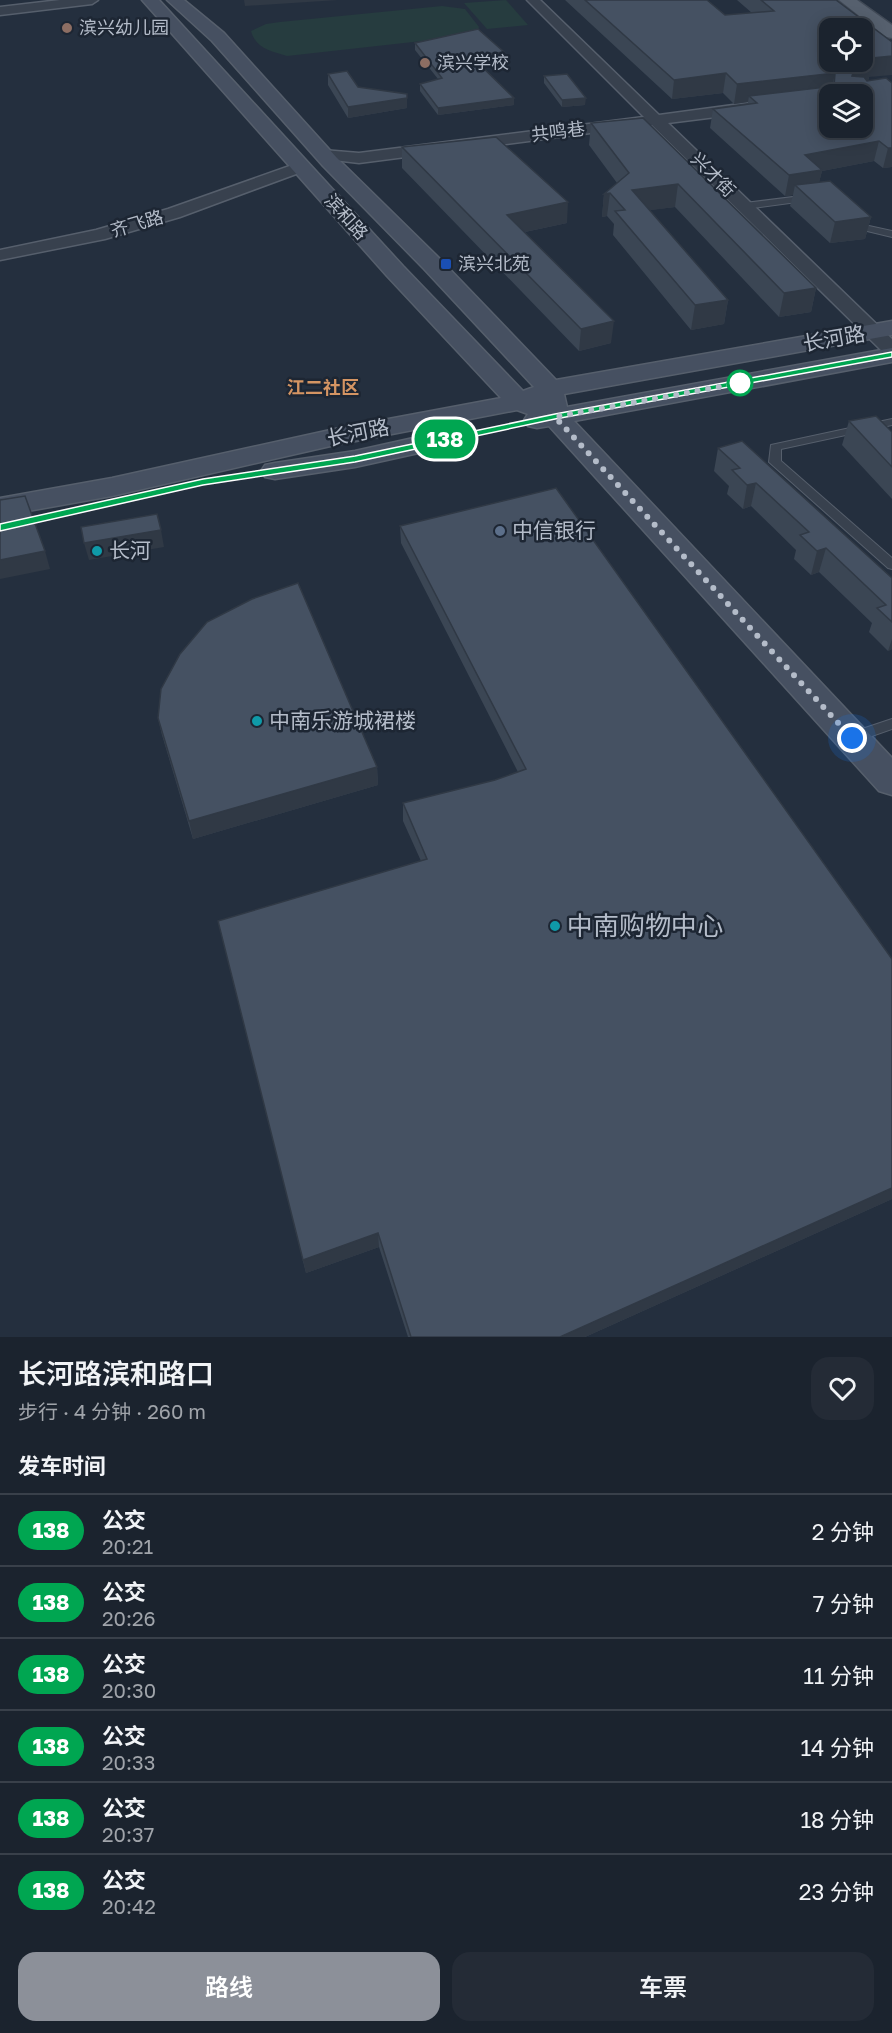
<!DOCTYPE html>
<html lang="zh">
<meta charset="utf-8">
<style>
:root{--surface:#1b232e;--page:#242b36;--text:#f1f3f6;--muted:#a0a4aa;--line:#39404a;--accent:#8c9099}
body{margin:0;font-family:"Golos Text","Noto Sans SC",sans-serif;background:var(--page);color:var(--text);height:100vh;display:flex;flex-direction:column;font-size:22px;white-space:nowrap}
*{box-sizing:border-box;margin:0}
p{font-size:20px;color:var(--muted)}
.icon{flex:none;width:33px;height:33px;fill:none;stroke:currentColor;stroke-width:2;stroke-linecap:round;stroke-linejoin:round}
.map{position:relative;height:1337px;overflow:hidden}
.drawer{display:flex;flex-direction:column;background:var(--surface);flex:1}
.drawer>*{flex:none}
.badge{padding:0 12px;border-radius:20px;font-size:21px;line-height:39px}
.buttons{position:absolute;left:819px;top:18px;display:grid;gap:12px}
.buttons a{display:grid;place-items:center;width:54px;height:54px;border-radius:12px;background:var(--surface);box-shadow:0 3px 15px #0003,0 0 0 2px var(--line);font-size:30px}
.you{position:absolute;width:30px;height:30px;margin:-15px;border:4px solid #fff;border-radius:50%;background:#1a73e8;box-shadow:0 0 0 9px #1a73e833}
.map>.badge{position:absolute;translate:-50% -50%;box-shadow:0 0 0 3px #fff}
h2{padding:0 18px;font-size:22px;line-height:54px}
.round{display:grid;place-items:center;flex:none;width:63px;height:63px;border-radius:18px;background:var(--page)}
.overview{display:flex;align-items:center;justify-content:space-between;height:102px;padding:0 18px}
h1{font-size:28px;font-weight:600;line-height:45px}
.button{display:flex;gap:12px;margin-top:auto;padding:12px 18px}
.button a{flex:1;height:69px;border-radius:18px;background:var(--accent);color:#fff;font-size:24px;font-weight:600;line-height:69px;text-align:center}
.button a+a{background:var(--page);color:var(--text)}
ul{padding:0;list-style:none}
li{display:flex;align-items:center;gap:18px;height:72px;padding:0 18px;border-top:2px solid var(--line)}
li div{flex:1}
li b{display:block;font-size:22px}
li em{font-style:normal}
li .badge{min-width:66px;font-weight:700;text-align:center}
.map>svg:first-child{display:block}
.green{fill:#263c3f}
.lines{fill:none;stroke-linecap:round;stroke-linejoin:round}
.service-casing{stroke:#565f6c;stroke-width:2}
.minor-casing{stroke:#565f6c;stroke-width:3}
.secondary-casing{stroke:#565f6c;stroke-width:3}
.primary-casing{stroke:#414a57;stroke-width:3}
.service{fill:#38414e;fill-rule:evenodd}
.minor{fill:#38414e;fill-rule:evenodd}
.secondary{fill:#465061;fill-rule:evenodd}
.primary{fill:#56606e;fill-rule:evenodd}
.wall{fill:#3b4654}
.shaded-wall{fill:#303945}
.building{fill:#455162;stroke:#303945;stroke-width:1.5;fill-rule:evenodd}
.line{fill:#00a651;stroke:#fff;stroke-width:1.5}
.walk{stroke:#b4bcc9;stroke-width:6;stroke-dasharray:0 10.8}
.education-dot{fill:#8d6e63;stroke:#1d2633;stroke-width:2}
.transit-dot{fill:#1a4fb4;stroke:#1d2633;stroke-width:2}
.stop-dot{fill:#fff;stroke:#00a651;stroke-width:3}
.service-dot{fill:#5c6f8a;stroke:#1d2633;stroke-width:2}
.culture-dot{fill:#0f9aa8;stroke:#1d2633;stroke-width:2}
.labels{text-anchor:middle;stroke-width:5;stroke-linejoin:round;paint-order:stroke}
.far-poi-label{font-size:18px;fill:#b4bcc9;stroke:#1d2633;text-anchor:start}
.far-street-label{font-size:18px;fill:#b4bcc9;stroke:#1d2633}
.far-neighbourhood-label{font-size:18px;font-weight:bold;fill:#d59563;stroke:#1d2633}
.street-label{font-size:21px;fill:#b4bcc9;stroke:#1d2633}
.poi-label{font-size:21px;fill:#b4bcc9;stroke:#1d2633;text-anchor:start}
.near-poi-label{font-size:26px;fill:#b4bcc9;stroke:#1d2633;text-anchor:start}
</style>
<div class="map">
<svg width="892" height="1337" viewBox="0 0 892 1337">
<rect width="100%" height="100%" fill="#242f3e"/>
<g class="green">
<path d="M506 0 528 25 487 29 464 3Z"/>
<path d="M442 6 465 9 479 27 476 35 287 56C271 51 256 49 251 31L266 24 280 22Z"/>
</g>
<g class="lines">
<g class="service-casing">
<g id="service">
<path d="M809 195 813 198 812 200 745 209 741 206 745 203Z"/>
<path d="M852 217H858L869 226 892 231V237L863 230 852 221Z"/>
<path d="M892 419V425L781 449V461L892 558V569L888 568 769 462 771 445Z"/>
<path d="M892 719V729L852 743 847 742 845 738 847 734Z"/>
</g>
</g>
<g class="minor-casing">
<g id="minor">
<path d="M60 0H98L92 4 0 15V7Z"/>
<path d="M527 0H540L659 115 748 103 753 105 756 108 753 111 748 113 668 123 892 339V356L885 354 652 125 359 163 317 158 315 155 317 152 323 150 359 153 644 117Z"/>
<path d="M301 162 309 167 307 170 180 217 105 239 0 260V250L96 230 168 209Z"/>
</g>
</g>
<g class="secondary-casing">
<g id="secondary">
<path d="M142 0H159L403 266 523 391 534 387 424 269 323 166 212 41 167 0H184L224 33 337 158 440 259 556 380 892 321V335L564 394 567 407 892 348V362L574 421 892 758V795L879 791 549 426 537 428 528 426 524 420 528 414 517 410 335 445 112 496 0 516V498L112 478 335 429 501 398 387 276Z"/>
<path d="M463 427 473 429 476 435 473 441 355 467 275 479 265 477 261 471 265 465 275 463 355 451Z"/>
</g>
</g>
<g class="primary-casing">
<path id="primary" d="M839 0H857L892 25V38L886 37Z"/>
</g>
<use href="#service" class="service"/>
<use href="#minor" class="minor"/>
<use href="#secondary" class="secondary"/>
<use href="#primary" class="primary"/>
</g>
<g class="wall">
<path d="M565 0H707L725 15 752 13 737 0H836L869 77 868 81 892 83V167L883 168 874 161 822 171 819 182 871 217 865 239 830 243 790 206 793 195 785 196 710 128 713 109 748 104V102L734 104 723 93 672 99Z"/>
<path d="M415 43 504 52 503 59 478 62 514 105 438 115 420 91V84L438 79 415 50Z"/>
<path d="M328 74 358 87 407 94V108L348 118 328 85Z"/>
<path d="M544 76 585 105 562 107 544 83Z"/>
<path d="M643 118 816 288 811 312 779 317 675 207 649 210 728 300 724 324 691 330 613 235 614 224 607 216 602 217 604 194 617 183 589 145 591 123Z"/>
<path d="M402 147 567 223 525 232 611 343 579 351 402 168Z"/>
<path d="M849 421 892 432V499L842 445Z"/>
<path d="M718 448 892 578V649L888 651 869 632 872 623 819 572 811 575 794 559 796 550 751 506 743 509 727 494 729 486 714 471Z"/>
<path d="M400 526 892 959V1199L585 1337H408L379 1247 306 1273 218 921 421 861 403 821V803L495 780 518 772 401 543Z"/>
<path d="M158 718 377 767 378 785 193 839 162 735Z"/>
</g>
<g class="shaded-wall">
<path d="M244 0H338L245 6Z"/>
<path d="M504 52 503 59 471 63V56Z"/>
<path d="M892 56V75L869 77 867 87 849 92 853 73 862 62V59Z"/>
<path d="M726 73 723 93 672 99 674 80Z"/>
<path d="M835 73 831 92 749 96 748 102 734 104 737 84Z"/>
<path d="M407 98V108L348 118V107Z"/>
<path d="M514 98V105L438 115V108Z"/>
<path d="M586 98 585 105 562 107V100Z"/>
<path d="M879 141 874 161 822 171 817 191 795 185 793 195 785 196 789 175 805 155Z"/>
<path d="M888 148H892V167L883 168Z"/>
<path d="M678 184 675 207 629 213 632 190Z"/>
<path d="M610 193 607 216 602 217 604 194Z"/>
<path d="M568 202 567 223 506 236 507 215Z"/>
<path d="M871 217 865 239 830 243 835 222Z"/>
<path d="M816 288 811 312 779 317 784 293Z"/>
<path d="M728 300 724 324 691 330 695 305Z"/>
<path d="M614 321 611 343 579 351 581 329Z"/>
<path d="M756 483 751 506 743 509 747 485Z"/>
<path d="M161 530 164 547 89 560 84 543Z"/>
<path d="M826 548 819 572 811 575 817 551Z"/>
<path d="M45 551 50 569 0 579V560Z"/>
<path d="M892 639V649L888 651Z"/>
<path d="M377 767 378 785 193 839 189 821Z"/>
<path d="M892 1188V1199L585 1337H560Z"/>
<path d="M378 1233 379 1247 306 1273 303 1260Z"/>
</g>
<g class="building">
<path d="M585 0H707L725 15 774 11 761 0H836L892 42V56L862 59V28H830V62L862 61 871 68 860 69 853 73 852 76 864 77 867 81 886 78 892 83V148H888L879 141 805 155 822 170 789 175 713 109 757 103 749 96 834 86 835 73 737 84 726 73 674 80ZM830 94H862V128H830Z"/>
<path d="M478 29 504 52 471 56 514 98 438 108 420 84 442 78 415 43Z"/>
<path d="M347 71 358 87 407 94V98L348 107 328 74Z"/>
<path d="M567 74 586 98 562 100 544 76Z"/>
<path d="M643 118 816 288 784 293 678 184 632 190 728 300 695 305 615 211 625 210 610 193 604 194 629 173 591 123Z"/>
<path d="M496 137 568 202 507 215 614 321 581 329 402 147Z"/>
<path d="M830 181 871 217 835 222 795 185Z"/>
<path d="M876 416 892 432V467L849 421Z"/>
<path d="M742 441 892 578V622L877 608 886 605 826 548 817 551 800 535 809 532 756 483 747 485 732 470 740 468 718 448Z"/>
<path d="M556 488 892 959V1188L560 1337H411L378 1233 303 1260 218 921 427 859 403 803 495 780 526 769 400 526Z"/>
<path d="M25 496 45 551 0 560V500Z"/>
<path d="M157 514 161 530 84 543 81 527Z"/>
<path d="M298 583 377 767 189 821 158 718 161 689 180 654 207 622 252 599Z"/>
</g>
<path class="line" d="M892 352V357L555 419 355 462 203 485 0 531V524L203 479 355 456 555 414Z"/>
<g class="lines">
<path class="walk" d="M740 383 555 417 852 738"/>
</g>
<g class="education-dot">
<circle cx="67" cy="28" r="6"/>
<circle cx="425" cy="63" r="6"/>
</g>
<rect class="transit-dot" x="440" y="258" width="12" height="12" rx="3"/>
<circle class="stop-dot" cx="740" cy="383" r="12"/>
<circle class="service-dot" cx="500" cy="531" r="6"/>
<g class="culture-dot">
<circle cx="97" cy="551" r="6"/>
<circle cx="257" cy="721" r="6"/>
<circle cx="555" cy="926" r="6"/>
</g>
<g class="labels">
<g class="far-poi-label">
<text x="79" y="34">滨兴幼儿园</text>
<text x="437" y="69">滨兴学校</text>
<text x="458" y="270">滨兴北苑</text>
</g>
<g class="far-street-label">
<text transform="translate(558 132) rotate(-7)" y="6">共鸣巷</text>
<text transform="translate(713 175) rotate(45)" y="6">兴才街</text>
<text transform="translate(346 217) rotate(48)" y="6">滨和路</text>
<text transform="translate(137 224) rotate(-16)" y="6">齐飞路</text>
</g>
<g class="far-neighbourhood-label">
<text x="323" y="394">江二社区</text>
</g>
<g class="street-label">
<text transform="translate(834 339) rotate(-10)" y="7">长河路</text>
<text transform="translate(358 433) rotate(-11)" y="7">长河路</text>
</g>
<g class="poi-label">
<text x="512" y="538">中信银行</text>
<text x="109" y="558">长河</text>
<text x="269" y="728">中南乐游城裙楼</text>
</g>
<g class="near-poi-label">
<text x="567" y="935">中南购物中心</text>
</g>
</g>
</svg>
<div class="buttons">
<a><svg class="icon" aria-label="locate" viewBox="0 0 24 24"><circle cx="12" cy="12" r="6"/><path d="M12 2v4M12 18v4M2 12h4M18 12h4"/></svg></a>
<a><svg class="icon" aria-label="layers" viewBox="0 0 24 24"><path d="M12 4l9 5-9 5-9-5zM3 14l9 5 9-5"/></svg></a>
</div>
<div class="you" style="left:852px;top:738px"></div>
<b class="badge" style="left:445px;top:439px;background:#00a651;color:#fff">138</b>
</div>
<section class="drawer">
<div class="overview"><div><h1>长河路滨和路口</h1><p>步行 · 4 分钟 · 260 m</p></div><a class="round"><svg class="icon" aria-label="heart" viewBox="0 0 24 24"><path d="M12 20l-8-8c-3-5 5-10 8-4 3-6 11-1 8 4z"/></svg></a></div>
<h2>发车时间</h2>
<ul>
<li><span class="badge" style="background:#00a651;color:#fff">138</span><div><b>公交</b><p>20:21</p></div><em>2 分钟</em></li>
<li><span class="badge" style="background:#00a651;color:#fff">138</span><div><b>公交</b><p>20:26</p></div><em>7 分钟</em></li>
<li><span class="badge" style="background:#00a651;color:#fff">138</span><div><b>公交</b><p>20:30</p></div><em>11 分钟</em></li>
<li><span class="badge" style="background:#00a651;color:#fff">138</span><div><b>公交</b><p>20:33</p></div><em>14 分钟</em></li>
<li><span class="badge" style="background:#00a651;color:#fff">138</span><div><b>公交</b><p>20:37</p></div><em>18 分钟</em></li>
<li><span class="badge" style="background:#00a651;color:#fff">138</span><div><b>公交</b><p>20:42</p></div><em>23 分钟</em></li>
</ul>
<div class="button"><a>路线</a><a>车票</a></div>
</section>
